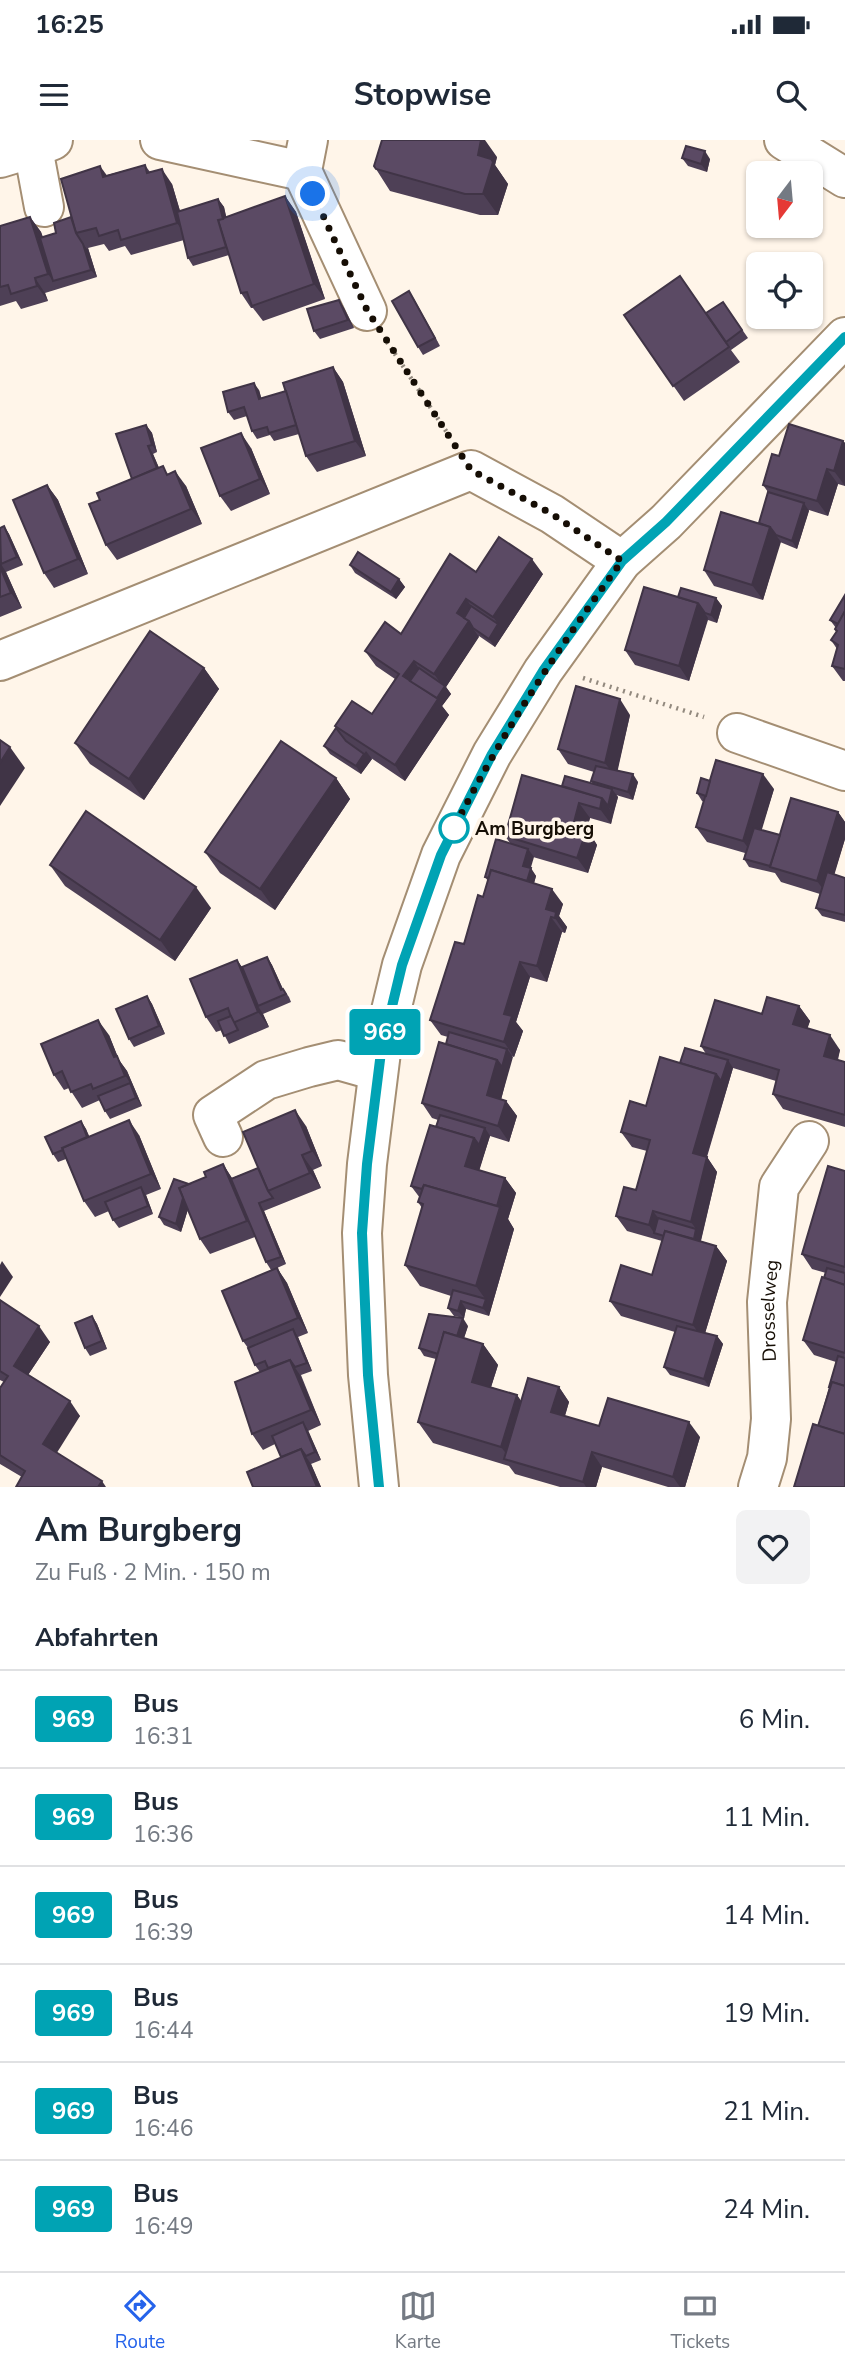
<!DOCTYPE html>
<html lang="de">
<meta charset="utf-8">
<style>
:root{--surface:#fff;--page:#f2f2f3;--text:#1f2937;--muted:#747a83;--line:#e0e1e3;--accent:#2563eb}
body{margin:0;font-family:"Nunito Sans",sans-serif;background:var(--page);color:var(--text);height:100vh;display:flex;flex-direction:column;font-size:26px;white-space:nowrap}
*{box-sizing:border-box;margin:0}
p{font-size:23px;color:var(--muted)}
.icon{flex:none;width:38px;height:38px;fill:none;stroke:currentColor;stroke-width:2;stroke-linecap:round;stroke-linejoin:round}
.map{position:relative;height:1347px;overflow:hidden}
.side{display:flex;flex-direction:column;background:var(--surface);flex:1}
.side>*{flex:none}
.badge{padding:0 14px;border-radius:5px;font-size:24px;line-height:46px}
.needle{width:46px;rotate:196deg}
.buttons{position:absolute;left:746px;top:21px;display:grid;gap:14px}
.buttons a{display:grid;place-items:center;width:77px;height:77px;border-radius:10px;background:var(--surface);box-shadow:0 2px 5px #0004;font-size:35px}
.you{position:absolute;width:35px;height:35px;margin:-18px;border:5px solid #fff;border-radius:50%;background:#1a73e8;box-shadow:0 0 0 10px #1a73e833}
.map>.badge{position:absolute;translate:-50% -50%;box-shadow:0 0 0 4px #fff}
h2{padding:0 35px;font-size:26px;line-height:63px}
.round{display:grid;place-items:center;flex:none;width:74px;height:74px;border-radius:10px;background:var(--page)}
.overview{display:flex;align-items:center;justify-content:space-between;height:119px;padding:0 35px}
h1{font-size:33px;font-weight:700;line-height:52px}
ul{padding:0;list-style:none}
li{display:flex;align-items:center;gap:21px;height:98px;padding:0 35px;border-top:2px solid var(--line)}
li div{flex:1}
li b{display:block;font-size:26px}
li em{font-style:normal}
li .badge{min-width:77px;font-weight:700;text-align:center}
.status{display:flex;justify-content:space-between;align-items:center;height:49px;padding:0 35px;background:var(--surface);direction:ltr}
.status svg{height:19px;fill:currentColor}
header{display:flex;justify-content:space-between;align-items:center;height:91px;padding:0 35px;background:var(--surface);font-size:32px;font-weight:700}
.tab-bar{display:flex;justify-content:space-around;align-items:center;height:98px;border-top:2px solid var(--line);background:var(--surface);font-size:19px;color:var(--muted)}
.tab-bar a{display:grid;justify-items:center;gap:4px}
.tab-bar .active{color:var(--accent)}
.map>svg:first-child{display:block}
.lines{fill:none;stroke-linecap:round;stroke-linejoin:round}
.minor-casing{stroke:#a48e73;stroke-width:42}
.path{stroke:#92897e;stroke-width:4.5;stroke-dasharray:2 5;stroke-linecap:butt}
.minor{stroke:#fff;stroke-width:38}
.wall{fill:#4e4056}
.shaded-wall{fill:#403446}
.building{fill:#5b4a64;stroke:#403446;stroke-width:2}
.line-casing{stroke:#fff;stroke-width:16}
.line{stroke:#00a3b4;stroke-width:10}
.walk{stroke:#160e05;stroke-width:7;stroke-dasharray:0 12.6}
.stop-dot{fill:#fff;stroke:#00a3b4;stroke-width:3.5}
.labels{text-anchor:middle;stroke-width:7;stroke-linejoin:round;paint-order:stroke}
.stop-label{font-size:19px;font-weight:bold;fill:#160e05;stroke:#fff5e9;text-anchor:start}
.street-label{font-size:19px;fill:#160e05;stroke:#fff5e9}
</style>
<div class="status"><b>16:25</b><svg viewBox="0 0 49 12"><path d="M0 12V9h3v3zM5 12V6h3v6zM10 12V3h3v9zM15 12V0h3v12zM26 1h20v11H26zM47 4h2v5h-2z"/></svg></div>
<header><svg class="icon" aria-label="menu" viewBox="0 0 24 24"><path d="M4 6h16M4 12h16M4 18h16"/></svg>Stopwise<svg class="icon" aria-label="search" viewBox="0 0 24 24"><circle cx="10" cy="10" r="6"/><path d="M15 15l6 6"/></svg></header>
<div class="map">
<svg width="845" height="1347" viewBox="0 0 845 1347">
<rect width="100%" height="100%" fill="#fff5e9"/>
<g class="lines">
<g class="minor-casing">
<g id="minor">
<path d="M160 0 302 31"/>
<path d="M308 0 302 31 367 171"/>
<path d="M784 0 845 38"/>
<path d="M0 18 33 8"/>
<path d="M44 67 33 8 53 0"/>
<path d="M0 521 471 330 552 374 622 421"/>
<path d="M737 593 845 631"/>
<path d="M223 997 213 975 266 940 309 927 338 920 377 931"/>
<path d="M379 1347 368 1235 362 1093 367 1024 381 912 402 825 441 715 492 614 543 531 622 421 666 382 845 197"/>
<path id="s1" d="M758 1347 767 1318 771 1279 767 1162 779 1047 809 1001"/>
</g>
</g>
<g class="path">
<path d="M387 202 452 300"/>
<path d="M583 538 704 577"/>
</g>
<use href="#minor" class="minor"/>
</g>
<g class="wall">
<path d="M497 17 495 25 508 44 498 75H480L390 51 376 29Z"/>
<path d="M682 18 710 19 707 32 688 26Z"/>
<path d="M145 25 150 32 172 44 180 71 218 59 224 67 226 77 285 56 296 72 325 159 263 181 253 168H251L241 153 229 115 193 126 188 118 184 100 131 115 125 106 109 111 104 104 88 108 97 137 45 153 48 161 21 169 16 161 0 166V86L30 77 41 92 43 97 56 93 71 77 107 35Z"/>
<path d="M409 151 440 206 423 215 418 207Z"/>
<path d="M339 160 344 168 354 188 320 199 314 191Z"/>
<path d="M723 162 748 198 731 210 740 222 684 261 624 175 706 173Z"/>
<path d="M333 227 343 242 366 316 317 332 306 316 299 294 274 301 270 295 257 299 252 291 247 276 234 280 228 272 259 250 261 258 286 251Z"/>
<path d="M146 285 152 293 157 312 153 314 159 328 186 346 202 384 117 420 106 405 100 360 132 339Z"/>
<path d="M843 301 845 303V346L838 344 828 376 809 370 797 409 780 402 763 460 714 446 704 430 759 383 768 352 763 345 779 316Z"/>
<path d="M251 308 270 354 231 371 220 356Z"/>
<path d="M47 345 58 360 88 434 54 448 44 433Z"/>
<path d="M4 386 9 394 23 425 6 432 22 468 0 477V388Z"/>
<path d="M350 425 399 439 405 447 396 459 355 433Z"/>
<path d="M476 432 543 434 495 507 479 496 446 547 451 554 442 566 449 575 405 641 371 618 372 619 361 634 330 614 324 606 336 588 372 574 395 539 376 526 365 511 401 494Z"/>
<path d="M845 455V541H843L832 526 837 509 831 500 836 492 835 489 836 488 830 480Z"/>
<path d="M678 457 716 458 722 466 717 483 708 480 689 541 635 525 625 510Z"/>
<path d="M204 528 219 549 144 660 90 624 75 603Z"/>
<path d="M630 575 617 631 638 642 633 660 616 655 618 657 611 684 590 678 587 689 597 705 588 733 533 717 530 728 536 736 534 743 563 764 559 776 567 787 565 793 562 792 547 842 530 837 516 882 523 891 514 917 512 916 501 960 506 961 517 976 509 1002 490 996 479 1030 505 1038 516 1053 508 1079 514 1089 489 1176 466 1169 464 1178 454 1176 448 1168 451 1156 420 1146 405 1125 422 1068 418 1062 420 1058 411 1046 438 980 432 978 422 963 448 897 441 895 430 880 464 804 483 757 488 741 485 737 510 703 505 696 562 646 593 644 591 641 594 632 568 624 558 609Z"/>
<path d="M336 638 350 659 275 770 220 733 205 712Z"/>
<path d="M710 641 774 649 761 690 780 695 838 672 845 682V699L834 734 845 738V782L822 776 816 768 820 754 781 742 775 733 749 727 744 719 745 713 707 702 696 687 704 662 702 661 697 653Z"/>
<path d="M50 725 211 768 175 821 65 746Z"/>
<path d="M267 817 272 825 283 849 289 857 291 862 263 874 269 887 229 904 222 890 216 892 206 877 237 820 242 827Z"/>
<path d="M147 856 152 864 165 894 134 907 129 899Z"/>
<path d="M799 866 810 881 807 888 840 910 838 920 845 922V987L783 969 773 954 776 941 733 928 707 1017 717 1032 701 1101 716 1106 727 1121 705 1193 717 1196 723 1204 709 1247 670 1235 664 1227 675 1192 621 1176 610 1161 652 1135 662 1101 627 1091 616 1076 636 1050 647 1011 632 1007 621 992 646 966 680 923 706 914 701 906 762 874Z"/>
<path d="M109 895 119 920 127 931 142 966 110 979 105 971 100 960 82 968 69 948 64 950 54 935Z"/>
<path d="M81 981 86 989 89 997 139 995 161 1049 146 1055 153 1074 119 1088 113 1080 109 1071 95 1077 84 1061 66 1019 58 1022 53 1014Z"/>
<path d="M306 986 322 1026 313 1030 321 1048 264 1071 286 1124 277 1128 287 1143 308 1193 298 1197 312 1231 301 1235 321 1285 308 1291 321 1320 311 1324 321 1347H253L281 1317 275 1304 263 1310 252 1294 260 1232 255 1225 248 1208 243 1201 271 1130 266 1122 255 1097 210 1114 200 1099 188 1069 181 1092 164 1085 159 1077 189 1044 206 1037 223 1024 232 1038 258 1028Z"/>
<path d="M845 1031V1347L818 1286 836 1222 814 1215 803 1200 826 1133 812 1129 802 1114Z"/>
<path d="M0 1160 50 1202 28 1235 80 1276 22 1337 0 1324V1248L4 1242 0 1240Z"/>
<path d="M92 1176 97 1184 107 1209 90 1216 85 1208Z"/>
<path d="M468 1186 464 1198 483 1204 498 1225 491 1247 517 1255 521 1261 559 1247 569 1262 565 1276 599 1286 700 1297 685 1347H668L602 1327 596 1347H560L515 1334 509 1326 433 1303 418 1282 436 1219 424 1216 419 1208Z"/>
</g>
<g class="shaded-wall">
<path d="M481 0H485L497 17 495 25 508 44 498 75 483 54 478 15Z"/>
<path d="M705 11 710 19 707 32 701 24Z"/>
<path d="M100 26 111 41 103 37Z"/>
<path d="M162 29 172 44 188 98 177 83Z"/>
<path d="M285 56 296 72 325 159 314 144Z"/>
<path d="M218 59 224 67 235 114 229 106Z"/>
<path d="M30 77 41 92 56 140 53 141 48 134Z"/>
<path d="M83 104 87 109 88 108 97 137 91 130Z"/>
<path d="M35 138 45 153 48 161 37 146Z"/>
<path d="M409 151 414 159 440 206 435 198Z"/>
<path d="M339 160 344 168 354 188 348 180Z"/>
<path d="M333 227 343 242 366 316 355 301Z"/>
<path d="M254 243 259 250 264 267 259 259Z"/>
<path d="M146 285 152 293 157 312 152 305Z"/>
<path d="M241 293 251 308 270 354 260 339Z"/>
<path d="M843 301 845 303V346L834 331Z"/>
<path d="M148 306 153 314 166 344 160 336Z"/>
<path d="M827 329 838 344 828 376 817 361Z"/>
<path d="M175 331 186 346 202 384 191 369Z"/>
<path d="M47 345 58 360 88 434 78 419Z"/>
<path d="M804 363 809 371 797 409 792 401Z"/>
<path d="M4 386 9 394 23 425 17 417Z"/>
<path d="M770 387 781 402 763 460 752 445Z"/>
<path d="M0 417 1 424 6 432 22 468 11 453 0 427Z"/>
<path d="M532 419 543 434 495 507 489 499 498 484 493 477Z"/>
<path d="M399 439 405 447 396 459 391 452Z"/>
<path d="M716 458 722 466 717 483 711 475Z"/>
<path d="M466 459 477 474 470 484 479 497 446 547 451 554 442 566 449 575 405 641 395 625 444 548 434 534 457 473Z"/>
<path d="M698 463 708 478 689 541 679 526Z"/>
<path d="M414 521 424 536 408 543 403 536Z"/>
<path d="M204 528 219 549 144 660 129 639Z"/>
<path d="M620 559 630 575 616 638 605 623Z"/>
<path d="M10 607 25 628 0 666V623Z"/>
<path d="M366 611 372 619 361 634 356 626Z"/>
<path d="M633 634 638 642 633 660 628 652Z"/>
<path d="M763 634 774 649 754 716 743 701Z"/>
<path d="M336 638 350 659 275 770 260 749Z"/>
<path d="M612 649 618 657 613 674 608 666Z"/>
<path d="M602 658 613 674 611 684 600 669Z"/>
<path d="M579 663 590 678 586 691 587 689 597 705 588 733 577 718 573 686Z"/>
<path d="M838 672 845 682V699L828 756 817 741Z"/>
<path d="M528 709 534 717 529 734 523 726Z"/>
<path d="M531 728 536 736 531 754 525 747Z"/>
<path d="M196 747 211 768 175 821 160 800Z"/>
<path d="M552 749 563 764 559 776 567 787 565 793 555 778 546 769Z"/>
<path d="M551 777 562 792 547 842 537 826Z"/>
<path d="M267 817 272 825 285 854 281 850Z"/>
<path d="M237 820 247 835 258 866 263 874 269 887 258 872Z"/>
<path d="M520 822 530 837 516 882 523 891 514 917 504 902V874Z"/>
<path d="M147 856 152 864 165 894 159 886Z"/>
<path d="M799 866 810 881 804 899 793 884Z"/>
<path d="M98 880 109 895 119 920 127 931 142 966 136 958 130 943 114 917Z"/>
<path d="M830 895 840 910 834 931 824 916Z"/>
<path d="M507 909 513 917 498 970 487 955 497 920Z"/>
<path d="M728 920 733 928 703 1028 693 1013 716 934Z"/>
<path d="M506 961 517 976 509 1002 498 986Z"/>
<path d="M295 970 306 986 322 1026 312 1011Z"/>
<path d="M129 980 139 995 161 1049 151 1034Z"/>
<path d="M81 981 86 989 94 1007 88 999Z"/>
<path d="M485 988 490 996 476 1041 465 1026 474 998Z"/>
<path d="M302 1015 313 1030 321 1048 310 1033Z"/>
<path d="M707 1017 717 1032 698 1112 692 1104 696 1089 691 1082Z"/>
<path d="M223 1024 233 1040 257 1096 247 1081Z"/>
<path d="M505 1038 516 1053 508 1079 514 1089 489 1176 483 1168 486 1160 476 1146Z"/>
<path d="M141 1047 146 1055 153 1074 148 1066Z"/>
<path d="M184 1055 190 1063 181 1092 176 1084Z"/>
<path d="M259 1063 264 1071 286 1124 281 1117Z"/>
<path d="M653 1071 664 1086 654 1093 649 1085Z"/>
<path d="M716 1106 727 1121 703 1200 693 1185Z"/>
<path d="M2 1121 13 1137 0 1157V1125Z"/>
<path d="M277 1128 287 1143 308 1193 298 1178Z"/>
<path d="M461 1161 466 1169 464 1178 458 1171Z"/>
<path d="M92 1176 97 1184 107 1209 102 1201Z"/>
<path d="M463 1178 468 1186 455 1225 450 1217Z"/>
<path d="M39 1186 50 1202 24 1241 14 1226Z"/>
<path d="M293 1189 298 1197 312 1231 307 1223Z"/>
<path d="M717 1196 723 1204 709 1247 704 1239Z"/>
<path d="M483 1204 498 1225 486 1263 472 1242Z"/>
<path d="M290 1220 300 1235 321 1285 311 1270Z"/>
<path d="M559 1247 569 1262 561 1288 551 1272Z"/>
<path d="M517 1255 531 1276 511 1320 501 1307Z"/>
<path d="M70 1261 80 1276 53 1319 43 1304Z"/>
<path d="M303 1282 308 1290 321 1320 315 1312Z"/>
<path d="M689 1282 700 1297 685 1347H680L673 1337Z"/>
<path d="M301 1309 311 1324 321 1347H317Z"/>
<path d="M592 1312 602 1327 596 1347H586L583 1342Z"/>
<path d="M102 1341 106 1347H98Z"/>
</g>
<g class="building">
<path d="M382 0H481L478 15 491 19 493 22 483 54H465L376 29 374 26Z"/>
<path d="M686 6 705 11 701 24 682 18Z"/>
<path d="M145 25 147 33 162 29 177 83 121 100 118 90 99 96 96 88 76 93 61 39 100 26 103 37Z"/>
<path d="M285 56 314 144 252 166 247 152 241 153 218 80Z"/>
<path d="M218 59 223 79 218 80 226 107 188 118 177 72Z"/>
<path d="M30 77 48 134 35 138 37 146 11 154 8 145 0 147V86Z"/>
<path d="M71 77 76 93 83 104 91 130 53 141 40 98 56 93 54 83Z"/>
<path d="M680 136 729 207 673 246 624 175Z"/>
<path d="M409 151 435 198 418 207 392 161Z"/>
<path d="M339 160 348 180 314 191 307 169Z"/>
<path d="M723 162 742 190 726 202 706 173Z"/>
<path d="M333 227 355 301 306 316 283 243Z"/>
<path d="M254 243 259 259 286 251 296 285 269 293 267 287 252 291 244 267 228 272 223 252Z"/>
<path d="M789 284 843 301 834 331 827 329 817 361 763 345 772 314 779 316Z"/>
<path d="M146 285 152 305 148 306 157 328 132 339 116 294Z"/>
<path d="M241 293 260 339 220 356 201 308Z"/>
<path d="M163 326 167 335 175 331 191 369 106 405 89 364 100 360 97 353Z"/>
<path d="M47 345 78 419 44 433 13 360Z"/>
<path d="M768 352 804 363 792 401 776 395 770 387 759 383Z"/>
<path d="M721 372 770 387 752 445 704 430Z"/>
<path d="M4 386 17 417 1 424 0 388Z"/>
<path d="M499 397 532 419 493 477 466 459 457 473 469 481 434 534 414 521 403 536 438 559 395 625 335 586 352 561 372 574 399 534 365 511 385 482 401 494 450 414 476 432Z"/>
<path d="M358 412 399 439 391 452 350 425Z"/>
<path d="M0 427 11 453 0 457Z"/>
<path d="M644 447 698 463 679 526 625 510Z"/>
<path d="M681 448 716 458 711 475 705 473 698 463 678 457Z"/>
<path d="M845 455V471L838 484 830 480Z"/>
<path d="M471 466 498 484 489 499 473 488 469 481 464 478Z"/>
<path d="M845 471V529L832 526 838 505 831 500 837 491 835 489Z"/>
<path d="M150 491 204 528 129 639 75 603Z"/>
<path d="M419 528 445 546 437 558 410 541Z"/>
<path d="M576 546 620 559 605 623 558 609Z"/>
<path d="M336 588 346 601 364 614 356 626 324 606Z"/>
<path d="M0 600 10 607 0 623Z"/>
<path d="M281 601 336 638 260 749 205 712Z"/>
<path d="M716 620 763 634 743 701 696 687Z"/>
<path d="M596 626 633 634 628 652 591 641Z"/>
<path d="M522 635 602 658 600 669 579 663 573 686 587 689 577 718 505 696Z"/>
<path d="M565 636 612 649 608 666 602 658 562 646Z"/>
<path d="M701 638 710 641 706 656 697 653Z"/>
<path d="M791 658 838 672 817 741 770 727Z"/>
<path d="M86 671 196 747 160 800 50 725Z"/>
<path d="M754 688 780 695 770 726 744 719Z"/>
<path d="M496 699 528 709 523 726 531 728 527 741 491 730 489 738 485 737Z"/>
<path d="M491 730 552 749 546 769 556 772 555 778 551 777 537 826 520 822 504 874 512 876 504 902 430 880 455 802 464 804 478 755 483 757Z"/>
<path d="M827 732 845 738V775L816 768Z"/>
<path d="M267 817 281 850 283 849 286 854 258 866 242 827Z"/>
<path d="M237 820 258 872 233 883 228 868 206 877 190 839Z"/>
<path d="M147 856 159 886 129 899 116 869Z"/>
<path d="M767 857 799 866 793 884 830 895 824 916 845 922V975L773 954 779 930 701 906 715 860 762 874Z"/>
<path d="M231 876 238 890 224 896 218 881Z"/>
<path d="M98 880 114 917 117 916 125 936 93 949 91 944 71 952 62 931 54 935 41 904Z"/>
<path d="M449 892 507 909 502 927 497 920 446 904Z"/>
<path d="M439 902 497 920 487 955 506 961 498 986 422 963Z"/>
<path d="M685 908 728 920 721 941 716 934 680 923Z"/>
<path d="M660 917 716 934 693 1013 707 1017 691 1082 653 1071 649 1085 616 1076 624 1047 636 1050 650 1000 621 992 630 961 646 966Z"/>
<path d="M130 943 136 958 105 971 98 956Z"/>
<path d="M295 970 312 1011 302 1015 310 1033 268 1051 243 992Z"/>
<path d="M440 975 485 988 479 1005 474 998 436 987Z"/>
<path d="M129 980 151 1034 84 1061 62 1008Z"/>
<path d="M81 981 87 997 62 1008 63 1010 53 1014 45 997Z"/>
<path d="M430 985 474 998 465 1026 505 1038 497 1066 424 1045 422 1049 411 1046Z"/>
<path d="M223 1024 247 1081 200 1099 179 1048 206 1037 204 1032Z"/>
<path d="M828 1026 845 1031V1127L802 1114Z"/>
<path d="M258 1028 268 1051 273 1058 259 1063 281 1117 266 1122 231 1039Z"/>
<path d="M174 1039 189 1044 179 1048 183 1058 176 1084 159 1077Z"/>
<path d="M424 1045 500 1067 476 1146 405 1125 423 1064 418 1062Z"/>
<path d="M141 1047 148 1066 113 1080 105 1062Z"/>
<path d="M658 1078 696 1089 694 1099 665 1091 664 1096 654 1093Z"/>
<path d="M665 1091 716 1106 693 1185 610 1161 621 1125 652 1135Z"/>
<path d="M277 1128 298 1178 243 1201 222 1151Z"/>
<path d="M827 1128 845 1133V1145L824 1138Z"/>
<path d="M822 1137 845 1145V1213L803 1200Z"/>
<path d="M453 1150 486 1159 483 1168 461 1161 458 1171 448 1168Z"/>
<path d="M0 1160 39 1186 14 1226 70 1261 43 1304 102 1341 98 1347H16L25 1331 0 1315V1248L8 1236 0 1231Z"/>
<path d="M429 1174 463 1178 457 1196 444 1192 438 1214 419 1208Z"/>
<path d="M92 1176 102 1201 85 1208 75 1183Z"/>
<path d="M677 1186 717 1196 704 1239 664 1227Z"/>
<path d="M293 1189 307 1223 295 1227 290 1220 268 1228 265 1221 255 1225 248 1208Z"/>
<path d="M444 1192 483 1204 472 1242 517 1255 501 1307 418 1282Z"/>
<path d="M838 1216 845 1218V1246L832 1242 830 1247H829Z"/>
<path d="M290 1220 311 1270 252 1294 235 1242Z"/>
<path d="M528 1238 559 1247 551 1272 599 1286 608 1258 689 1282 673 1337 592 1312 583 1342 504 1319Z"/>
<path d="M832 1242 845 1246V1294L818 1286Z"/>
<path d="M303 1282 315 1312 306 1316 301 1309 281 1317 272 1296Z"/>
<path d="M813 1284 845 1294V1347H794Z"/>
<path d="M301 1309 317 1347H253L247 1332Z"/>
</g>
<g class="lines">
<g class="line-casing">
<path id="line" d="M379 1347 368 1235 362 1093 367 1024 381 912 402 825 441 715 492 614 543 531 622 421 666 382 845 197"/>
</g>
<use href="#line" class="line"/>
<path class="walk" d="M313 54 367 170 471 330 552 374 622 421C559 507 502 593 454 688"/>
</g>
<circle class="stop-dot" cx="454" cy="688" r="14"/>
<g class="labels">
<g class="stop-label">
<text x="475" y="695">Am Burgberg</text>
</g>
<g class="street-label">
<text dy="7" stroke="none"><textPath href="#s1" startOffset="178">Drosselweg</textPath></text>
</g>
</g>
</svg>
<div class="buttons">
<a><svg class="needle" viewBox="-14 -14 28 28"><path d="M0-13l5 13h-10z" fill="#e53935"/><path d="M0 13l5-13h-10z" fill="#747a83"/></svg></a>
<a><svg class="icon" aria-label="locate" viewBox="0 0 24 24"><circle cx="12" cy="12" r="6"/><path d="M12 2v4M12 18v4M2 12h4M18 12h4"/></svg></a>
</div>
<div class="you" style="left:313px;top:54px"></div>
<b class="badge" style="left:385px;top:892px;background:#00a3b4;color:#fff">969</b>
</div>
<section class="side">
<div class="overview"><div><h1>Am Burgberg</h1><p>Zu Fuß · 2 Min. · 150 m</p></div><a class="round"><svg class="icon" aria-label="heart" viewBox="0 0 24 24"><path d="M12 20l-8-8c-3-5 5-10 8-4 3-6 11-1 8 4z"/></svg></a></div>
<h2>Abfahrten</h2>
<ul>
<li><span class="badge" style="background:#00a3b4;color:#fff">969</span><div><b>Bus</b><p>16:31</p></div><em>6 Min.</em></li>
<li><span class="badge" style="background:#00a3b4;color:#fff">969</span><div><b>Bus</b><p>16:36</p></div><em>11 Min.</em></li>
<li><span class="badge" style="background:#00a3b4;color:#fff">969</span><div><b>Bus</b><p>16:39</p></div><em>14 Min.</em></li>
<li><span class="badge" style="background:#00a3b4;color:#fff">969</span><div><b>Bus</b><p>16:44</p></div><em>19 Min.</em></li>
<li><span class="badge" style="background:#00a3b4;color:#fff">969</span><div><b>Bus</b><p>16:46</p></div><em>21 Min.</em></li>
<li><span class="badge" style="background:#00a3b4;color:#fff">969</span><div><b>Bus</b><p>16:49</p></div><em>24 Min.</em></li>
</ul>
</section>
<nav class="tab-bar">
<a class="active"><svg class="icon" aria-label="directions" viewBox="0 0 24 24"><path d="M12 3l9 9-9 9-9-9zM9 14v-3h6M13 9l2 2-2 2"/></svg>Route</a>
<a><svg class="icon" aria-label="map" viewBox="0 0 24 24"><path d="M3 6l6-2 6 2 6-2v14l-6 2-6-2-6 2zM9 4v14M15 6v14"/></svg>Karte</a>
<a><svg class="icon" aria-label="tickets" viewBox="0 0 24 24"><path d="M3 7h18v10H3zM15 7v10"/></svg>Tickets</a>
</nav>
